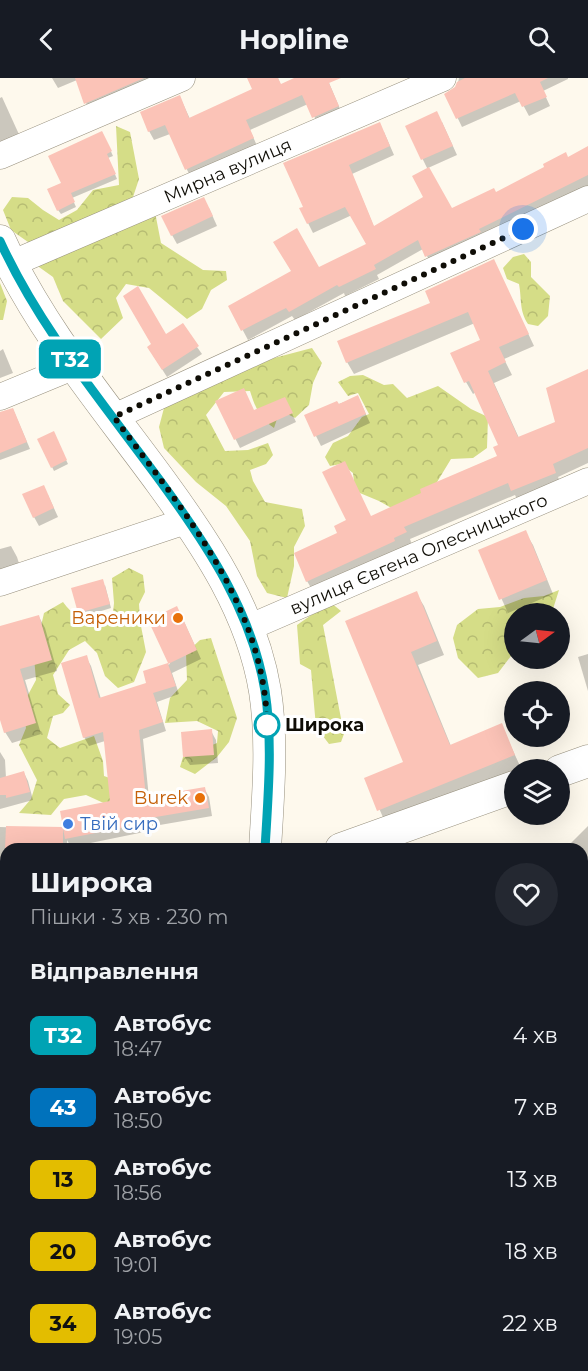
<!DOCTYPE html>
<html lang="uk">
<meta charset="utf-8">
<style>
:root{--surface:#171b24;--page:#242831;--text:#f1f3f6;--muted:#9ea1a6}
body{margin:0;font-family:Montserrat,sans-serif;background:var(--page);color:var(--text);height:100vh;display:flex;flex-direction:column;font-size:22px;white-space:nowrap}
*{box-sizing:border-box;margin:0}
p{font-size:20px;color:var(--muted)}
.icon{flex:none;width:33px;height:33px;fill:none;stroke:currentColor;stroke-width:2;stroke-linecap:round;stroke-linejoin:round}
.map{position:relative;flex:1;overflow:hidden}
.sheet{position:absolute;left:0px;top:765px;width:588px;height:528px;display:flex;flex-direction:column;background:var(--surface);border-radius:18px 18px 0 0;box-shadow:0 6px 24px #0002}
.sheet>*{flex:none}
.badge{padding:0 12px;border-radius:9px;font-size:21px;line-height:39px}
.needle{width:39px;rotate:75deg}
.controls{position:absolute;left:504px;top:525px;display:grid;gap:12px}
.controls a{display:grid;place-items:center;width:66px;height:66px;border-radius:50%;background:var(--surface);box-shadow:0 6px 24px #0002;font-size:30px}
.you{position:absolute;width:30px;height:30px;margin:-15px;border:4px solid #fff;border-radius:50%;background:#1a73e8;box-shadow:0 0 0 9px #1a73e833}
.map>.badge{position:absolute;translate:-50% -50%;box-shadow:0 0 0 3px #fff}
h2{padding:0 30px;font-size:22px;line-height:54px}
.round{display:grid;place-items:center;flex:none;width:63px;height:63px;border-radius:32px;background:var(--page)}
.summary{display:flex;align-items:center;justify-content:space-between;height:102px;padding:0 30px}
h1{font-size:28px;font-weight:700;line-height:45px}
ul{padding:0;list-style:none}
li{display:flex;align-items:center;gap:18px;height:72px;padding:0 30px}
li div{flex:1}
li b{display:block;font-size:22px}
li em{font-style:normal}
li .badge{min-width:66px;font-weight:700;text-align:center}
header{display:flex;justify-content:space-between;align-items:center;height:78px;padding:0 30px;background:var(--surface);font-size:27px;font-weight:700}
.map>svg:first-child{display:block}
.forest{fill:url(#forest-crowns)}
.shadow{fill:#0003}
.building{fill:#fbc3b7}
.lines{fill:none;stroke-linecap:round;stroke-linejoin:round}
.minor-casing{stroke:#97907e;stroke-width:27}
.tertiary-casing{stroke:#97907e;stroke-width:33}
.secondary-casing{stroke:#97907e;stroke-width:34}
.minor{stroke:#fff;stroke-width:26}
.tertiary{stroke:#fff;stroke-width:32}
.secondary{stroke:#fff;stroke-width:33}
.line-casing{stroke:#fff;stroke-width:14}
.line{stroke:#00a3b4;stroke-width:9}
.walk{stroke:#0f0d06;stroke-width:6;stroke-dasharray:0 10.8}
.food-dot{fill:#e8710a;stroke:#fff;stroke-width:2}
.stop-dot{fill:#fff;stroke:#00a3b4;stroke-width:3}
.shop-dot{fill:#3f7fe0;stroke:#fff;stroke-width:2}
.labels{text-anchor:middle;stroke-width:6;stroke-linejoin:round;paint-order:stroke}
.street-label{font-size:18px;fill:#0f0d06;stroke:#fff}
.food-label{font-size:18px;fill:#c56008;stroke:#fff;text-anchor:end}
.stop-label{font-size:18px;font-weight:bold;fill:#0f0d06;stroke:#fff;text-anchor:start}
.shop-label{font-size:18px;fill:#366cbe;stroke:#fff;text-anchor:start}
</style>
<header><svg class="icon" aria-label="back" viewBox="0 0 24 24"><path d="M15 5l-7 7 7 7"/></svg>Hopline<svg class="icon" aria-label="search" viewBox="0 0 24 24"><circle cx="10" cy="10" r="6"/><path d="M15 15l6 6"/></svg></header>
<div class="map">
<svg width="588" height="1293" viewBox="0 0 588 1293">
<defs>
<pattern id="forest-crowns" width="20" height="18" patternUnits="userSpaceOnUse" patternTransform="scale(1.5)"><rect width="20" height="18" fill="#d5dd87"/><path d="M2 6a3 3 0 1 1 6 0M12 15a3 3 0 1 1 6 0" fill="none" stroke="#b6bc73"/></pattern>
</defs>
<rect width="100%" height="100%" fill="#fef9ed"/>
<g class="forest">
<path d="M116 48 130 54 139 101 131 125 155 134 161 165 203 192 226 193 227 202 211 212 202 231 187 241 149 210 126 206 116 220 123 240 101 261 63 223 53 199 39 189 28 164 11 152 3 132 12 119 28 120 43 132 59 142 77 132 93 112 119 107Z"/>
<path d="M524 176 531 184V199L550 218 548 238 538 248 528 246C519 232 522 222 519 206L507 201 503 190 513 179Z"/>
<path d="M0 205 7 223 3 242H0Z"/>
<path d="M312 270 322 285 313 305 309 327 295 340 280 332 274 350C260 341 255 329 250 313L224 314 206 337 225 373 248 372 268 365 273 377 266 386 250 392 253 403 265 424 302 431 305 448 294 469V488L287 520 267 515 257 498 250 463 226 428 196 404 164 370 159 349 164 330 174 324 274 280Z"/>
<path d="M363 297 384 307 393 306 407 320 438 308 471 331 488 339 487 370 473 380 451 381 431 414 395 432 379 423 355 413 353 395 341 386 330 388 325 379 333 365 348 358 362 339 369 336 358 315 348 318 338 304 350 298Z"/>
<path d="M129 490 143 497 145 514 139 526 140 543 146 574 134 604 118 610 105 598 97 575 85 563 69 572 53 597 58 616 70 627 63 635 53 638 47 660 60 670 94 658 103 683 104 698 124 705 119 732 86 717 64 721 51 737 19 735 31 721 37 702 19 667 26 650 22 628 36 602 34 579 44 535 63 524C75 541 87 542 107 540L112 544 114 525 112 500Z"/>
<path d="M559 512 553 531 546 535 514 536V574L498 595 478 600 458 580 453 560 457 547 478 531 500 529 524 520 544 518Z"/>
<path d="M330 524 341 533 323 547 344 656 341 664 329 666 316 649 311 592 300 586 297 547Z"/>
<path d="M211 560 237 640 229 664 217 679 195 696 180 689 183 679 217 665 218 653 197 643 165 645 170 620 187 602 186 575 200 562Z"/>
<path d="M582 1006 588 1010V1047L582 1042Z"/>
<path d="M230 1287H291L290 1293H230Z"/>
<path d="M317 1287H355C338 1293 334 1293 317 1287Z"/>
</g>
<g class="shadow">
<path d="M52 0H199H185L94 39 86 25 77 2 58 10Z"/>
<path d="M255 0H278L281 8 298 0H327L343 38 319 48 308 26 250 52 258 70 191 100 170 56 154 62 149 53 180 19 190 41 254 12Z"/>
<path d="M459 0H568V1L543 13 550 28 529 38 521 23 462 49 446 16 457 9Z"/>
<path d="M2 19 22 63 4 71 0 64V20Z"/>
<path d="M442 44 457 77 428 90 452 132 496 116 588 70V108L432 187 423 171 377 197 379 201 345 218 344 215 295 242 292 238 248 262 230 228 319 191 368 167 352 137 313 155 301 131 305 129 285 86 384 54 394 77 352 96 374 149 425 120 428 92 407 49Z"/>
<path d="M102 54 113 78 108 80 117 101 72 120 76 129 61 136 58 132 63 106Z"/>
<path d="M209 130 217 148 177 166 172 157Z"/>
<path d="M494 183 534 268 504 281 512 297 494 305 519 360 556 345 588 293V385L558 399 562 407 519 425 515 417 410 461 412 467 314 515 307 503 499 379 500 368 476 314 473 316 466 304 482 262 475 245 354 296 347 284Z"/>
<path d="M166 258 197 269 202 276 167 299 153 277Z"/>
<path d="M3 271 13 295 0 300V273Z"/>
<path d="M358 319 370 345 321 368 306 338Z"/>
<path d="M217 324 254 334 289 329 296 344 240 370Z"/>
<path d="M13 331 30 371 0 382V335Z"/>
<path d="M53 355 68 386 54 393 39 362Z"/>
<path d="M48 417 58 439 39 448 34 439Z"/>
<path d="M525 454 533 467 553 516 508 535 480 473Z"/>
<path d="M11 468 17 479 22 495 0 503V471Z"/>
<path d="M105 507 111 530 82 539 79 534Z"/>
<path d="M416 515 424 528 444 577 418 587 451 668 501 647 521 690 386 746 366 701 405 685 347 544Z"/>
<path d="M39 539 45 550 57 593 25 602 41 656 12 665 5 654 0 637V549Z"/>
<path d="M182 539 201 581 172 595 179 616 157 624 166 653 143 661 149 720 204 710 209 719 212 738 154 748V752L71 769 67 762V771H6V781H1L2 788H0V749L65 751 111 724 105 663 89 668 84 659 86 579 91 588 101 621 148 606 144 594 170 586 150 543Z"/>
<path d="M588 576V613L578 579Z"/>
<path d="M545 605 549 614H526V612Z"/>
<path d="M211 653 216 662 218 685 190 687 184 678Z"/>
<path d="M0 674 5 682 6 700 24 695 28 703 33 722 0 731Z"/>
<path d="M588 748V796L582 793V771H565Z"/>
<path d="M582 941 588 946V1005L582 1000Z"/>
<path d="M0 1096H4L6 1099V1287H30V1293H3L0 1262Z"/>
<path d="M426 1287H575L574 1293H426Z"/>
</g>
<g class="building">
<path d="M75 0H144L84 26Z"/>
<path d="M247 0H278L281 6 294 0H341L329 5 339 28 312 40 302 17 246 42 254 60 185 92 165 47 148 54 140 34 180 17 189 40 252 11Z"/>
<path d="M465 0H548L540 4 547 19 522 29 515 15 456 41 444 16 455 9 457 4Z"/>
<path d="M437 33 453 68 421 82 405 48Z"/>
<path d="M380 44 390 68 349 87 374 148 423 119 412 98 429 89 452 130 494 110 496 114 544 89 543 86 566 74 568 79 588 68V97L479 151 481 154 425 179 418 162 374 187 376 191 339 209 337 207 289 234 286 230 241 253 228 228 291 193 273 164 297 150 319 189 366 166 345 129 307 146 299 130 303 129 283 85Z"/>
<path d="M102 53 112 73 107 76 116 96 71 115 75 124 57 133 47 111 61 105 48 78Z"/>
<path d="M204 119 213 138 171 158 161 138Z"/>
<path d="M494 181 529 256 499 269 506 284 488 293 518 359 555 344 546 310 588 291V370L553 386 556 395 511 413 508 405 404 449 407 454 394 460 395 463 306 504 294 475 337 455 334 448 346 442 322 394 345 383 371 438 421 415 420 411 497 378 493 369 498 367 469 303 464 305 450 275 480 262 468 234 346 285 337 263 430 225 425 213Z"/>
<path d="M138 208 166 256 183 245 199 268 162 292 147 269 151 266 123 218Z"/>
<path d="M244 310 254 332 285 319 293 335 234 362 215 323Z"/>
<path d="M358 317 366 336 314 359 304 337 337 323 339 326Z"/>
<path d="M13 330 27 364 0 375V334Z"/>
<path d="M54 353 67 382 51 390 37 361Z"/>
<path d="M44 407 54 430 33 440 22 416Z"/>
<path d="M526 452 547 502 499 522 478 472Z"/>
<path d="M103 501 110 526 78 535 71 510Z"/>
<path d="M417 513 437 563 411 574 450 667 502 645 515 677 377 733 364 700 403 684 345 543Z"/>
<path d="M177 528 197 572 168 586 176 608 153 615 163 644 139 652 146 719 205 709 209 730 150 740 151 744 65 761 63 750V771H5L6 748 63 749 60 733 110 723 103 654 83 660 61 585 87 577 99 620 146 605 143 593 168 585 148 542Z"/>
<path d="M39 537 52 582 20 591 36 645 4 655 0 642V548Z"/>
<path d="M212 651 214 677 183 679 181 654Z"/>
<path d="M24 693 30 714 6 720V717H0V700Z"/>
</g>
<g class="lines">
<g class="minor-casing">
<g id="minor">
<path d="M0 78 182 0"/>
<path id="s1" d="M11 186 443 0"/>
<path d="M0 319 75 288"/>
<path d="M114 339 588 121"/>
<path d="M0 505 189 442"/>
<path id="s2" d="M248 550 588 403"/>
<path d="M211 1293 212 1287"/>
</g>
</g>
<g class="tertiary-casing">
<g id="tertiary">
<path d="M0 163C40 251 104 326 161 404 207 467 252 534 265 613 273 664 268 719 265 771"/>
<path d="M560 693 588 683"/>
<path d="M341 771 514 709"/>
</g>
</g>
<g class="secondary-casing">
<g id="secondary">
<path d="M0 805H6"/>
<path d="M0 848 6 849"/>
<path d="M582 1101 588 1105"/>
</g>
</g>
<use href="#minor" class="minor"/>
<use href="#tertiary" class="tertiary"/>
<use href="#secondary" class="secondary"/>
</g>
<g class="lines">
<g class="line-casing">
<path id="line" d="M0 163C40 251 104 326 161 404 207 467 252 534 265 613 273 664 268 719 265 771"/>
</g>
<use href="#line" class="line"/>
<path class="walk" d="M267 647C265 527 181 430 114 339L523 151"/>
</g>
<g class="food-dot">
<circle cx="178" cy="540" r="6"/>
<circle cx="200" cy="720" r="6"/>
</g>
<circle class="stop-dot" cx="267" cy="647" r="12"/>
<circle class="shop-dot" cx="68" cy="746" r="6"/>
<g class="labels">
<g class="street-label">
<text dy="6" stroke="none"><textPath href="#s1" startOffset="236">Мирна вулиця</textPath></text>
<text dy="6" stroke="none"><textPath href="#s2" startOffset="186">вулиця Євгена Олесницького</textPath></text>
</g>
<g class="food-label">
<text x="166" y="546">Вареники</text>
<text x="188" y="726">Burek</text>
</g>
<g class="stop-label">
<text x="285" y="653">Широка</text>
</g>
<g class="shop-label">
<text x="80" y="752">Твій сир</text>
</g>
</g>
</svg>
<div class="controls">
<a><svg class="needle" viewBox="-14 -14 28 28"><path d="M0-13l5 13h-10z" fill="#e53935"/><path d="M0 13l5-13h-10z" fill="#9ea1a6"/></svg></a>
<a><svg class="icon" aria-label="locate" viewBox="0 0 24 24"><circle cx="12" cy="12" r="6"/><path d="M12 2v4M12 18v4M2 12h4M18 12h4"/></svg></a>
<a><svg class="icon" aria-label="layers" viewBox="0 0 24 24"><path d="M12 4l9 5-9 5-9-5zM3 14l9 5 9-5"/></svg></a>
</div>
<div class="you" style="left:523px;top:151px"></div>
<b class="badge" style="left:70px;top:281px;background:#00a3b4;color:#fff">Т32</b>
<section class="sheet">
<div class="summary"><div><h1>Широка</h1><p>Пішки · 3 хв · 230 m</p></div><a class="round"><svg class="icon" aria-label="heart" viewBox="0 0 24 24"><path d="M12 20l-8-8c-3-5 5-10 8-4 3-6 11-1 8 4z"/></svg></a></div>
<h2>Відправлення</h2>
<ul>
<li><span class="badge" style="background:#00a3b4;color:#fff">Т32</span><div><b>Автобус</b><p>18:47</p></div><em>4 хв</em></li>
<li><span class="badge" style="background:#0072bc;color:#fff">43</span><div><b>Автобус</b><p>18:50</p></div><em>7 хв</em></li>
<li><span class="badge" style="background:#e3bd00;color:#111">13</span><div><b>Автобус</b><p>18:56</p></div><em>13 хв</em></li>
<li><span class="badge" style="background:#e3bd00;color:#111">20</span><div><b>Автобус</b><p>19:01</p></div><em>18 хв</em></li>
<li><span class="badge" style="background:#e3bd00;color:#111">34</span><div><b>Автобус</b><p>19:05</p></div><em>22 хв</em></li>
</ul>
</section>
</div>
